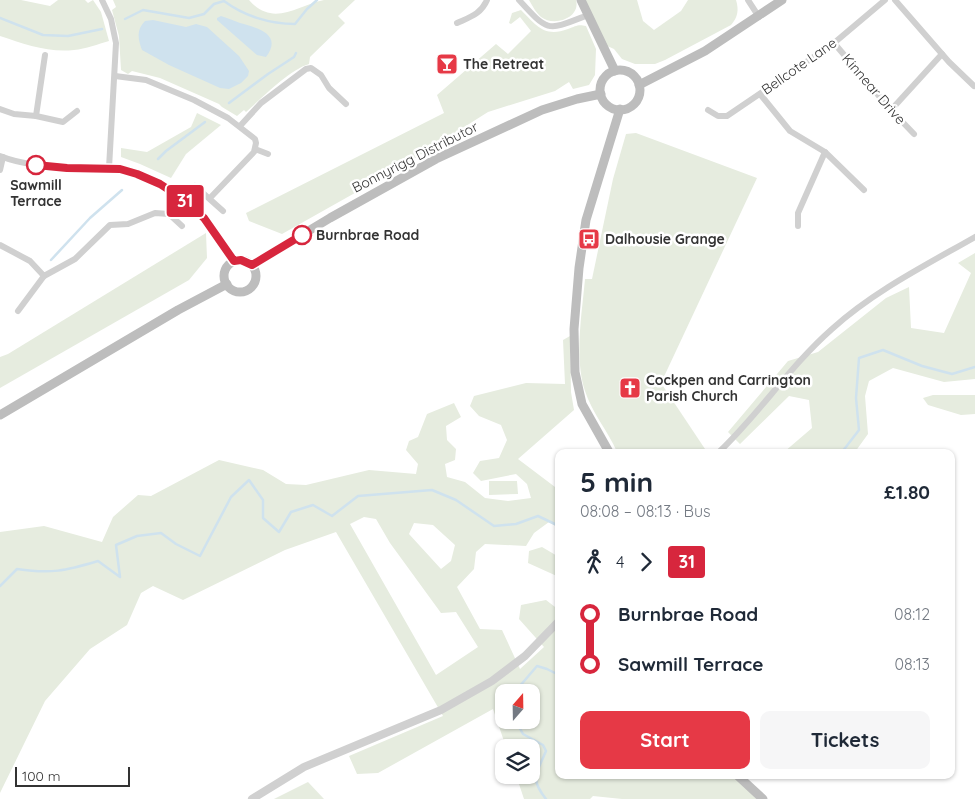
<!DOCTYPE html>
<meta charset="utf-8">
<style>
:root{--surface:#fff;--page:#f6f6f7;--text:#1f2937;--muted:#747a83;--accent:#e63946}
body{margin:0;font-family:Quicksand,sans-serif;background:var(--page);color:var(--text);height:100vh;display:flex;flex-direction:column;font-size:19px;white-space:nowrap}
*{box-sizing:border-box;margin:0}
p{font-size:16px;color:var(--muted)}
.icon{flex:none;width:28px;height:28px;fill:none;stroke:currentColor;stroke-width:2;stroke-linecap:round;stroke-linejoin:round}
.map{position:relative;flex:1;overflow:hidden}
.panel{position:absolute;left:555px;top:449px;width:400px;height:330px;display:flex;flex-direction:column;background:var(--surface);border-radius:10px;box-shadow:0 1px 4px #0004}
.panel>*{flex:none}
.badge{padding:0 10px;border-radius:4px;font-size:18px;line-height:32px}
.needle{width:32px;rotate:20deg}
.fabs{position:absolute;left:495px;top:684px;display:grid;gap:10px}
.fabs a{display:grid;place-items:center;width:45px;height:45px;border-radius:10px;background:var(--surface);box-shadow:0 1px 4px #0004;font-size:25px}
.scale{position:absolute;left:15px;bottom:12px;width:115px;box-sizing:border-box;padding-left:5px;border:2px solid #333;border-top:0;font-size:14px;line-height:18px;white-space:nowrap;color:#333;-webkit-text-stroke:4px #fff;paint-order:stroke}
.map>.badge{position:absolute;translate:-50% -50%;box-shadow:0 0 0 2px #fff}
.legs{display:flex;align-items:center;gap:8px;height:55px;padding:0 25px;font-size:16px}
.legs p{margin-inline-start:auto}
.headline{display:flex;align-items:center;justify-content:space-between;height:85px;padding:0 25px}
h1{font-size:28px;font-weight:700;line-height:38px}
.button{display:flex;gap:10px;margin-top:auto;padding:10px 25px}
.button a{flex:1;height:58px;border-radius:10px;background:var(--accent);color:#fff;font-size:20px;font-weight:700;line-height:58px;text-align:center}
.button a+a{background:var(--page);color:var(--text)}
ul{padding:0 25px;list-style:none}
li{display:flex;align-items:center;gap:18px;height:50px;font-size:19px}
li i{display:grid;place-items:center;width:8px;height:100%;margin:0 6px;background:currentColor}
li i::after{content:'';width:12px;height:12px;margin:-6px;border:4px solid;border-radius:50%;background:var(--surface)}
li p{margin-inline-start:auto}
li:first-child i{background:linear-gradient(#0000 50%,currentColor 0)}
li:last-child i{background:linear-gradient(currentColor 50%,#0000 0)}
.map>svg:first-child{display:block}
.green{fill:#e6ecdf;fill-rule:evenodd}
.water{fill:#cfe2ee}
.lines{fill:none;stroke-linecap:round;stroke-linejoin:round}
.stream{stroke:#cfe2ee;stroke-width:2.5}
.minor{stroke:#d0d0d0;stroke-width:6}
.tertiary{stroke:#d0d0d0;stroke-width:8}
.secondary{stroke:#bdbdbd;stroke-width:9}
.line-1-casing{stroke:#fff;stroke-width:11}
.line-1{stroke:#d7263d;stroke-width:8}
.stop-1-dot{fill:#fff;stroke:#d7263d;stroke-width:2.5}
.labels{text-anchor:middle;stroke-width:5;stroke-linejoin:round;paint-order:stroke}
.poi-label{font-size:14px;font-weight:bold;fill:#333;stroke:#fff;text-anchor:start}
.street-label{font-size:14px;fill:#333;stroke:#fff}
.stop-label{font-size:14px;font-weight:bold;fill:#333;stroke:#fff}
</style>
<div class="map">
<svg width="975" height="799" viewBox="0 0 975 799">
<rect width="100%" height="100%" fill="#fff"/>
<g class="green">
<path d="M0 0H21L50 6 58 0H85L88 3 93 0 101 12 109 41C98 44 86 49 74 50 49 53 24 44 0 36Z"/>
<path d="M113 0H249C273 28 298 5 324 0 333 0 345 0 355 0L338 16 345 23 310 57 309 64C289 70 262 98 246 112L244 110 237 116 222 107 219 104 160 78 132 71 128 74 121 70 119 36 112 10 116 7Z"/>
<path d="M529 0H576C581 18 554 27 541 17 536 13 532 5 529 0Z"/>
<path d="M585 0H637L643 21 654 30 681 11 688 0H736C739 10 738 17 731 25L665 60 655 64H635L622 59 614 49 605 45Z"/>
<path d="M521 10C536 25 544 38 568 29 576 26 578 24 586 26L596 49 595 75 589 85 573 89 569 82 555 91 488 112 401 167 282 234 249 221 246 213 444 113 437 95 496 44 508 54 531 31 520 17 511 24 509 23 512 13Z"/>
<path d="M197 113 221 125 186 154 171 178 140 164 121 157V148L147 152 191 127Z"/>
<path d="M636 133 757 178 661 383 707 452H617C608 431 592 413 585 391 574 358 582 313 585 279H592L613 179 626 134Z"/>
<path d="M206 233 207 258 189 280 0 388V357L8 354Z"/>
<path d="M975 253V379L944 382 893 368 869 381 865 396 868 434 855 452H784L812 428 809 400 789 396 740 444 728 432 788 361 818 352 886 298 909 287 911 328 944 333 971 273 958 263Z"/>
<path d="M570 336 571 392 574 410 518 459 559 490V528L549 522 534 533 526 546 485 544 476 552 474 569 457 587 480 629 502 630 520 669 544 647 519 619 521 605 546 600 559 610V775H733L757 799H622L593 796 590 799H524L516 775H531V748L506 747 493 709 378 773 357 774 349 756 443 716 336 532 285 550 183 600 153 586 141 593 127 625 90 649 45 701 0 793V532L44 526 102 542 113 517 138 495 151 496 219 460 263 470 286 484 306 485 369 470 416 474 418 464 406 450 409 441 418 437 427 414 454 403 461 417 446 426 447 440 456 449 455 460 445 464 447 477 465 482 485 498 508 501 531 498 527 484 516 474 481 481 473 473 480 461 499 458 507 440 501 425 479 416 470 406 474 396 526 383 565 384 563 340ZM364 517 376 519 390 543 441 613 456 612 478 647 436 675 350 524ZM414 523 433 525 455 545 451 561 441 569 409 534ZM504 692H531V720H504Z"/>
<path d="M933 395H975V414L961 415 928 405 923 398Z"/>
<path d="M489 481H517L518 494 489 495Z"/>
<path d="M542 547 559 557V577L528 563 529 551Z"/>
<path d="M308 782 324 799H274Z"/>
</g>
<g class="water">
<path d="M221 16C228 18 234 21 240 23 258 28 283 34 266 57L257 55 217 20V18Z"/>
<path d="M153 20 186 27 196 24 207 27 239 56 249 71 248 76 241 83 229 89 220 88 169 65 142 50C138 39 136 30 145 21Z"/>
</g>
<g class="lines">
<g class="stream">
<path d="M0 18 43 35 68 36 102 29"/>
<path d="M125 19 143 10 189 18 204 14 214 4 224 1C244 16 270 24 295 24L307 9 317 0"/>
<path d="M229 103 268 74 294 57 296 53"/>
<path d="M158 159 166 151 205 122"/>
<path d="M51 260 90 218 122 190"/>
<path d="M842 452 859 430 856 398 859 358 883 350 922 366 952 374 975 367"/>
<path d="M0 586 17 569C51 574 65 571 98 561L120 577 116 545 137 536 161 533 176 544 200 556 231 497 249 480 263 500V518L279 532 291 512 313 505 332 516 358 496 432 490 456 500 494 526 516 524 538 516 559 526"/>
<path d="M518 692 519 687 537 666 547 669 559 675"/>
<path d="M519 720 518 725 523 734 543 745 546 751C537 773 529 778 546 799"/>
</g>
<g class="minor">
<path d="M102 0 111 19 116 43 109 168"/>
<path d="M519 0C549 33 547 31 588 15"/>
<path d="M748 0 759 17"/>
<path d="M895 0 949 62 974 86"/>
<path d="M457 23C470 17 481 14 487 0"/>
<path d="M834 43 891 110 914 134"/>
<path d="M115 76 146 80 194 100 228 118 255 139 256 143 254 152 210 198"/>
<path d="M760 94 790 131 825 152 864 190"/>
<path d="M0 109 14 114 36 116 63 122 77 111"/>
<path d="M708 110 718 116H727L834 43 885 0"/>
<path d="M891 110 942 54"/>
<path d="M36 116 45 55"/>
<path d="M240 126 261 103 306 69 311 68 321 75 329 88 346 104"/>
<path d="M255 149 268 154"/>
<path d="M0 156C21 164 45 167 68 168 82 169 96 167 110 168 144 171 180 192 203 217 215 230 225 246 234 261"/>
<path d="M0 170 3 157"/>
<path d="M195 186 223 211"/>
<path d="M798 226V213L825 152"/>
<path d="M0 245 30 261 44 276 75 259 110 225 128 224 155 213 169 214 182 226"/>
<path d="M18 311 44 276"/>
<path d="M719 452C759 414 790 366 832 329 874 291 926 265 975 237"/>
</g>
<path class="tertiary" d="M252 799 304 767 441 710 492 681 525 656 559 621"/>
<g class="secondary">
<path d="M581 0 615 71"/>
<circle cx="620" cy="90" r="20"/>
<path d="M639 85 705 51 782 0"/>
<circle cx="240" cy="276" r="16"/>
<path d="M252 265 330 218 436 159 542 110 577 99 601 94"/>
<path d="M0 415 178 310 227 284"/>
<path d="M609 452 582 404 575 372 574 329 579 268 586 220 620 109"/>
<path d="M737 775 763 799"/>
</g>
</g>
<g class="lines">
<g class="line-1-casing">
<path id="line-1" d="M36 165 67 168 120 169 137 174 160 184 183 199 204 218 234 261 241 260 252 265 302 235"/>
</g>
<use href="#line-1" class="line-1"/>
</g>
<defs>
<g id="bar-square" transform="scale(1.125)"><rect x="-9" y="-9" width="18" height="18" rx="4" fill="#e63946" stroke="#fff"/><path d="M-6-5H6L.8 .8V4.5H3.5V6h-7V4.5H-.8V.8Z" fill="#fff"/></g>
<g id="bus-square" transform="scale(1.125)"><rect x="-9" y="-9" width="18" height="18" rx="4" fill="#e63946" stroke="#fff"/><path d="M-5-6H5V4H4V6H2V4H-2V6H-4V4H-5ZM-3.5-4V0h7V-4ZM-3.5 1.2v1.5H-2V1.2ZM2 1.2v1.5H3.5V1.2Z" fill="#fff"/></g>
<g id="church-square" transform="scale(1.125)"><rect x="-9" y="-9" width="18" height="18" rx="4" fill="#e63946" stroke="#fff"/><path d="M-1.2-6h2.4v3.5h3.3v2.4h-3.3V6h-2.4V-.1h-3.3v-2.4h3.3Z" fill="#fff"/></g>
</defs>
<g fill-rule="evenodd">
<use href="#bar-square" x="447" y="64"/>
<use href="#bus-square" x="589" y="239"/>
<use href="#church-square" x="630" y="388"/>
</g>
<g class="stop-1-dot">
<circle cx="36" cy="165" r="9"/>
<circle cx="302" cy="235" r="9"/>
</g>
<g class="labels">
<g class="poi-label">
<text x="463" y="69">The Retreat</text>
<text x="605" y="244">Dalhousie Grange</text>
<text x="646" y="385">Cockpen and Carrington<tspan x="646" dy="16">Parish Church</tspan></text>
</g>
<g class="street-label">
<text transform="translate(799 66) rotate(-35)" y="5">Bellcote Lane</text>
<text transform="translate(874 89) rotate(49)" y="5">Kinnear Drive</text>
<text transform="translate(415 157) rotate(-27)" y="5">Bonnyrigg Distributor</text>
</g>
<g class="stop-label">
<text x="36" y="190">Sawmill<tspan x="36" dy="16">Terrace</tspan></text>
<text x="316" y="240" text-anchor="start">Burnbrae Road</text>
</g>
</g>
</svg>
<div class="fabs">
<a><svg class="needle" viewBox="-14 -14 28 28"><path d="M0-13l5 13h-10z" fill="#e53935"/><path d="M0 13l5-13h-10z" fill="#747a83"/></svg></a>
<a><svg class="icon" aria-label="layers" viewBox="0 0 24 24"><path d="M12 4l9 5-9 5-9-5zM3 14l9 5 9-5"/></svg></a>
</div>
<div class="scale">100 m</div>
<b class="badge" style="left:185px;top:201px;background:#d7263d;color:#fff">31</b>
<section class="panel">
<div class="headline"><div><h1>5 min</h1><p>08:08 – 08:13 · Bus</p></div><b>£1.80</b></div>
<div class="legs"><svg class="icon" aria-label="walk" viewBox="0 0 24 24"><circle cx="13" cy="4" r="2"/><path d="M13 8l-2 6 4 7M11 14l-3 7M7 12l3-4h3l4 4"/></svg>4<svg class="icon" aria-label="forward" viewBox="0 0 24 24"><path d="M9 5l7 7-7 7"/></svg><b class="badge" style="background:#d7263d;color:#fff">31</b></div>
<ul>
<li><i style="color:#d7263d"></i><b>Burnbrae Road</b><p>08:12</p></li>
<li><i style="color:#d7263d"></i><b>Sawmill Terrace</b><p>08:13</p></li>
</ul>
<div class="button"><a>Start</a><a>Tickets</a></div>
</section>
</div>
